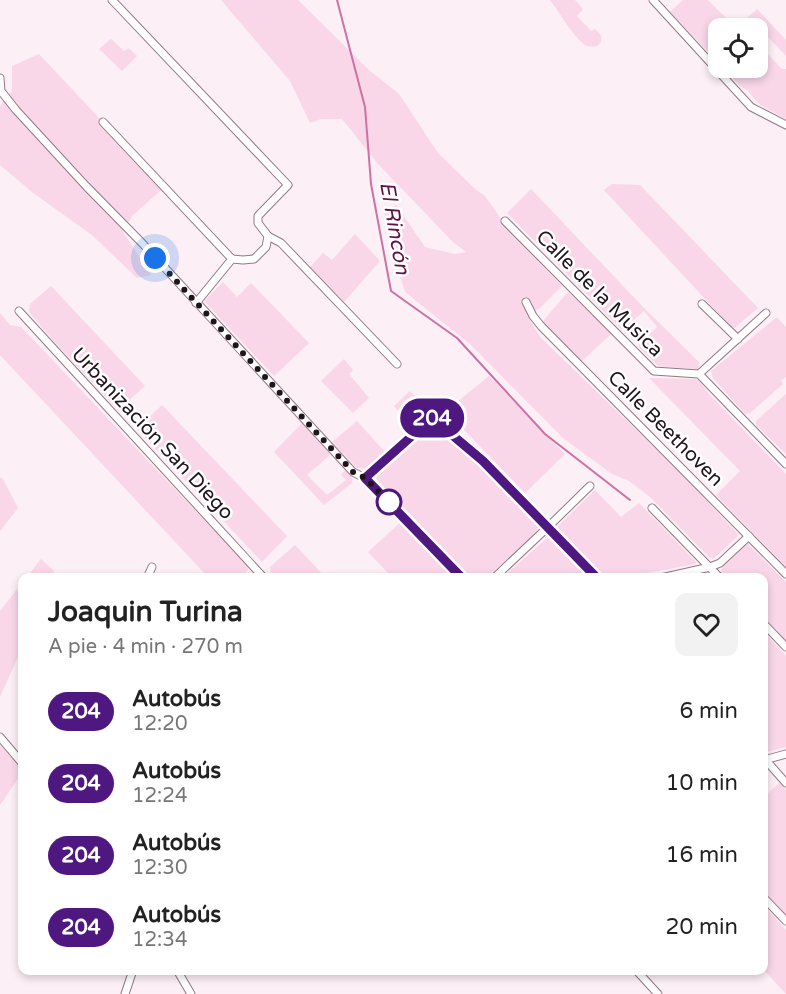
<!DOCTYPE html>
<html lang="es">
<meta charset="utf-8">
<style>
:root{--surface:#fff;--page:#f2f2f2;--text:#222;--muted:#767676}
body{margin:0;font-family:"Varela Round",sans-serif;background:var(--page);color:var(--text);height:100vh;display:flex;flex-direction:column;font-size:22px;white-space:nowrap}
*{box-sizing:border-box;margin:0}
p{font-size:20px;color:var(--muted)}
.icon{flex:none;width:33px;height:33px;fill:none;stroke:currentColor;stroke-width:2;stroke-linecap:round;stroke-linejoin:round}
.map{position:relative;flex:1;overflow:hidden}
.sheet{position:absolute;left:18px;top:573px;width:750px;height:402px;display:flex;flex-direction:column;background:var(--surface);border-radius:12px;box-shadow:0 3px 9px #0003}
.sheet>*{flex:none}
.badge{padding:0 12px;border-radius:20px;font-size:21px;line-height:39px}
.buttons{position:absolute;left:708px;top:18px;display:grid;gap:12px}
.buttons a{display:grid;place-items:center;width:60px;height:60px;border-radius:12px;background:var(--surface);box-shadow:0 3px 9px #0003;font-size:30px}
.you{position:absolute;width:30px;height:30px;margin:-15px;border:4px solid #fff;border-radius:50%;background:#1a73e8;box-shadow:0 0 0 9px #1a73e833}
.map>.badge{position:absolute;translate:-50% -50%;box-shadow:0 0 0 3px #fff}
.round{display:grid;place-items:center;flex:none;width:63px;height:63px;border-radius:12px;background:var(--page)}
.head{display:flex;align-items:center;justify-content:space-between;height:102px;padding:0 30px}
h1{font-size:28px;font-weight:700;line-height:45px}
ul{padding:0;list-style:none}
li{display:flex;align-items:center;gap:18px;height:72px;padding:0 30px}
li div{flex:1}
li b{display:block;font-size:22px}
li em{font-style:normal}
li .badge{min-width:66px;font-weight:700;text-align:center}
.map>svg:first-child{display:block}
.green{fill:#f9d7e8}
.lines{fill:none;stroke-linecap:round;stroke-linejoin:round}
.stream{stroke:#cc72a4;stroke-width:2}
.minor-casing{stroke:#947786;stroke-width:9}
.minor{stroke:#fff;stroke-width:7}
.line-casing{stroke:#fff;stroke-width:14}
.line{stroke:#4f1780;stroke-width:9}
.walk{stroke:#1f141a;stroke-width:6;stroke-dasharray:0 10.8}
.stop-dot{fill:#fff;stroke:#4f1780;stroke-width:3}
.labels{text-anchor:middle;stroke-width:5;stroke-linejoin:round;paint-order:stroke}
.street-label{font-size:20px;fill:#1f141a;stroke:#fff}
.water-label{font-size:21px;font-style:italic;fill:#621045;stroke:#fff}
</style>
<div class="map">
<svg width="786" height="994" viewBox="0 0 786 994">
<rect width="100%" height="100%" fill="#fceff5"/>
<g class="green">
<path d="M221 0H298L369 70 399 94 438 153 475 189 485 196 509 230 562 286 540 308 527 315 540 337 679 471 738 534 737 537 713 559 708 556 649 496 629 481 612 474 563 438 470 344 405 292 395 259 392 235 384 213 396 205 425 247 455 254 466 252 453 242 378 164 342 119H321L310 123 290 81Z"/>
<path d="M550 0H575L583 9 577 16 591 31 595 29C597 31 600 33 601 36 604 46 592 49 585 45 570 33 561 14 550 0Z"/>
<path d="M683 0H708L736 28H718V62L670 12Z"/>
<path d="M757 9 786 40V56L767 36 758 44 782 69H786V119L760 105 747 90 740 86 723 68H758V28H736Z"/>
<path d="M111 39 124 51 129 48 137 56 122 71 99 49Z"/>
<path d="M39 54 163 186 160 191 132 216 123 232 151 275 137 278 93 236 32 192 0 165V106L12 91V66Z"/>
<path d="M612 184 640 185 758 308 733 329 604 190Z"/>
<path d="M531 189 645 309 699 362 698 369 664 367 657 365 638 346 657 327 644 311 622 330 507 213Z"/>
<path d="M355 234 380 261 344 302 310 267 323 253 332 260Z"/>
<path d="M223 282 237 297 251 283 309 343 274 376 204 301Z"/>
<path d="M51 286 145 386 118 410 50 337 29 312 30 304Z"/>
<path d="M568 292 612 333 579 364 542 322Z"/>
<path d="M0 313 10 325 21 327 248 566V570L241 577H208L0 355Z"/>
<path d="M777 317 786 327V377L781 380 783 384 750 413 745 414 713 378 711 371Z"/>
<path d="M344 359 353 370 349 374 369 398 353 413 321 381Z"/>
<path d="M489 376 565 454 525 493 446 411Z"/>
<path d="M649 378 696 379 700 382 711 396 786 474V567L716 495 740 471Z"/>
<path d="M410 391 429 412 411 427 394 406Z"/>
<path d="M786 394V454L756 425V421Z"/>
<path d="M162 405 287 536 262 562 137 429Z"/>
<path d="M357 421 385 452 365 469 357 468 332 442Z"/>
<path d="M303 422 330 455 307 475 327 495 346 480 341 475 345 470 352 477V483L324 505 274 452Z"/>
<path d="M430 426 477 461 537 523 538 527 535 535 487 577H471L379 482 376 478 378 473Z"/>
<path d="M0 477 3 479 18 508 0 531Z"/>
<path d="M595 490 621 517 639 503 696 562V564L624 577H604L559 530 558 526Z"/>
<path d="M402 521 455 577H392L368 552Z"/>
<path d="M550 537 587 577H503L547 538Z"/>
<path d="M748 544 786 582V641L764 617V578L725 577 721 572C724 561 737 547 748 544Z"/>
<path d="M295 545 325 577H275L271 574 270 567Z"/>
<path d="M41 559 54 571 51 577H27Z"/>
<path d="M22 583V648L0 697V611Z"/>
<path d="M764 632 786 656V747L767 752 764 750Z"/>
<path d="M0 745 21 768 22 773 0 805Z"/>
<path d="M779 783 786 790V915L764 891V797Z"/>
<path d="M764 906 786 930V994L764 970Z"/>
</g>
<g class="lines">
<path class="stream" d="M337 0 365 107 371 184 391 291 457 338 545 434 630 500"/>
<g class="minor-casing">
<g id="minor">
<path d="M112 0 288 185 258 216V223L268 236 266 247 254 259 243 260 232 259 196 303"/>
<path d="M653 0 751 107 786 125"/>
<path d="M0 78 1 91 16 110 86 186 142 243 353 472 365 478 462 578"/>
<path d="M103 122 232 259"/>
<path d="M505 221 654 371 699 374 786 464"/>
<path d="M268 236 281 243 397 364"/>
<path d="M526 302 533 316 541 326 786 574"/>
<path d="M702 304 738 339"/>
<path d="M19 311 264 578"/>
<path d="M699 374 766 313"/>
<path d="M365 478 432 418 483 461 597 578"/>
<path d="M652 508 720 578"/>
<path d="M147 578 152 567"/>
<path d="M494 578 548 527 590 486"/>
<path d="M661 578 710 567 720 563 749 536"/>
<path d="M764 624 786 647"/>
<path d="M0 737 22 763"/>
<path d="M764 758 786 783"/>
<path d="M764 760 786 754"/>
<path d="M764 898 786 921"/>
<path d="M177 970 191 994"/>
<path d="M636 970 658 994"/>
<path d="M125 994 133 970"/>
</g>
</g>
<use href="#minor" class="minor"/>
</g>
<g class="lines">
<g class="line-casing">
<path id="line" d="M462 578 365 478 432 418 483 461 597 578"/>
</g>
<use href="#line" class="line"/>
<path class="walk" d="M155 258 353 472 365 478 389 502"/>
</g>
<circle class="stop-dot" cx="389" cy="502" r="12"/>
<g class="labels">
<g class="street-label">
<text transform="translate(600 293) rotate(45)" y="7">Calle de la Musica</text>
<text transform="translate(666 428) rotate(45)" y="7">Calle Beethoven</text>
<text transform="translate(153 433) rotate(47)" y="7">Urbanización San Diego</text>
</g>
<g class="water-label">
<text transform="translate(395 228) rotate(80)" y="7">El Rincón</text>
</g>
</g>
</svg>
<div class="buttons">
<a><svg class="icon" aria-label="locate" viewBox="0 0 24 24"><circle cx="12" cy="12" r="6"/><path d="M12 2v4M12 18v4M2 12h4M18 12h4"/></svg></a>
</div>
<div class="you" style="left:155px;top:258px"></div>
<b class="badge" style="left:432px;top:418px;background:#4f1780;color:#fff">204</b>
<section class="sheet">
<div class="head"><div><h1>Joaquin Turina</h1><p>A pie · 4 min · 270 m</p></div><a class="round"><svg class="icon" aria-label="heart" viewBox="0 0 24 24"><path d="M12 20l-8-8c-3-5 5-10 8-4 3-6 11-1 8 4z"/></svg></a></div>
<ul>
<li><span class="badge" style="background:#4f1780;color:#fff">204</span><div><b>Autobús</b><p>12:20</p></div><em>6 min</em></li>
<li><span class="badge" style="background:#4f1780;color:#fff">204</span><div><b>Autobús</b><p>12:24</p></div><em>10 min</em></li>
<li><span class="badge" style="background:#4f1780;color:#fff">204</span><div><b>Autobús</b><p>12:30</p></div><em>16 min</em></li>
<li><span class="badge" style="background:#4f1780;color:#fff">204</span><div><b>Autobús</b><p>12:34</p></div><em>20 min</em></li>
</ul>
</section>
</div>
